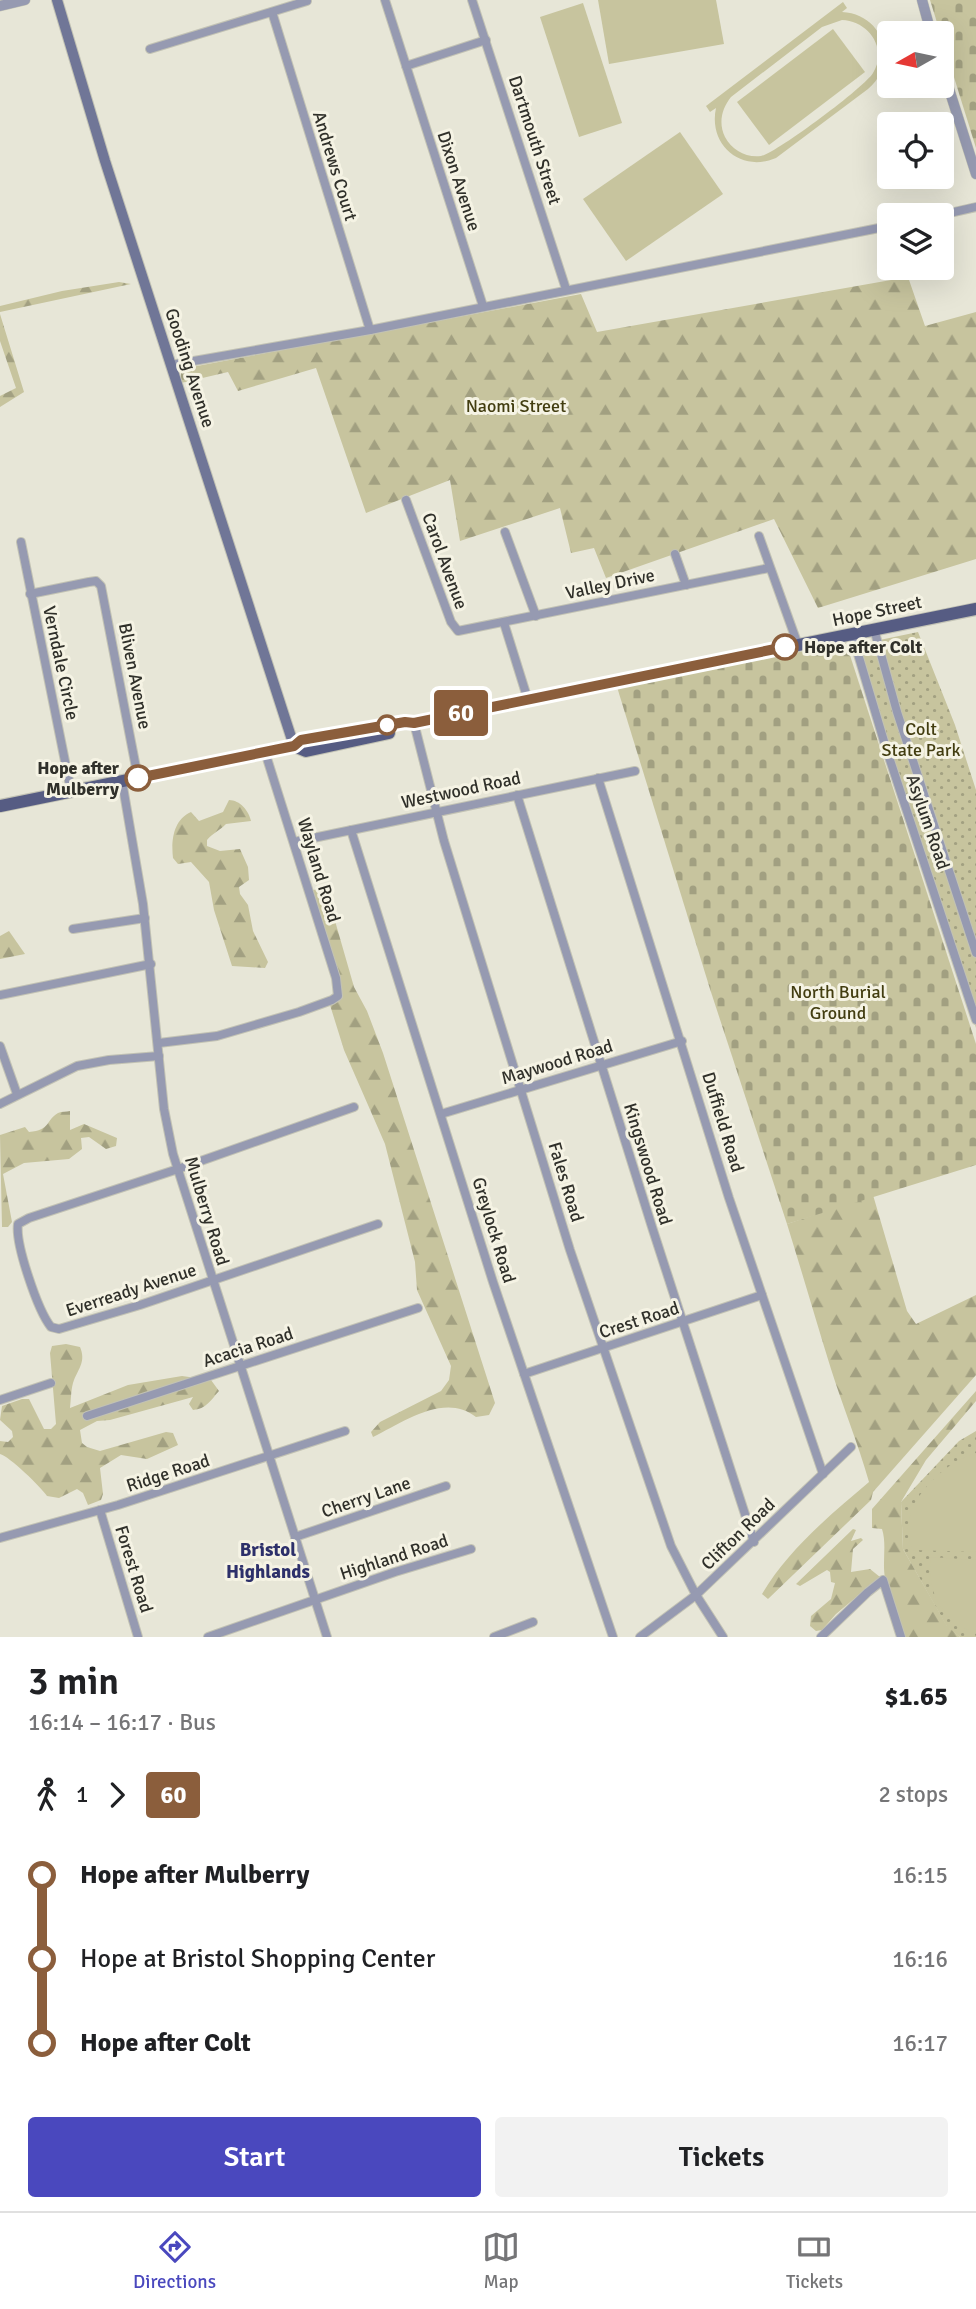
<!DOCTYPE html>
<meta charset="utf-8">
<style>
:root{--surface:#fff;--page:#f2f2f2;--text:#202124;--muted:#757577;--line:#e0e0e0;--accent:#4a48be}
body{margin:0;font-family:Signika,sans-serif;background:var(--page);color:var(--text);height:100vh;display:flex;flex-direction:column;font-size:26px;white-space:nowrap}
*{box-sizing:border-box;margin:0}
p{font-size:23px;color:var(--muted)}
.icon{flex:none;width:38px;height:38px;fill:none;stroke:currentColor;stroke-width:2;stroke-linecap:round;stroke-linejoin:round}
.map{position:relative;height:1637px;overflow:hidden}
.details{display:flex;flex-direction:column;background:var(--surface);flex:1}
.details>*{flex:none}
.badge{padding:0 14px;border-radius:5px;font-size:24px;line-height:46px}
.needle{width:46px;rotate:261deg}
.buttons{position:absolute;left:877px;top:21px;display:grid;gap:14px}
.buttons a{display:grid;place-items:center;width:77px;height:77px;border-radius:7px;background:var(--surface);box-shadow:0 7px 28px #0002;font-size:35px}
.map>.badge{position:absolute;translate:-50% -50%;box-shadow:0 0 0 4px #fff}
.legs{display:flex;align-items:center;gap:10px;height:77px;padding:0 28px;font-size:23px}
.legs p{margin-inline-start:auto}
.headline{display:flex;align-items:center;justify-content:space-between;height:119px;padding:0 28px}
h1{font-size:38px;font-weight:600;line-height:52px}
.cta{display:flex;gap:14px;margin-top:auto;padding:14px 28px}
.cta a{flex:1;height:80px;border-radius:7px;background:var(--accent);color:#fff;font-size:28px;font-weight:600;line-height:80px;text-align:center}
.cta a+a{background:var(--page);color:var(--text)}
ul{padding:0 28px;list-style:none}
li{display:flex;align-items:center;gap:24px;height:84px;font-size:26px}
li i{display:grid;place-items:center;width:10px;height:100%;margin:0 9px;background:currentColor}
li i::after{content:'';width:18px;height:18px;margin:-9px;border:5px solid;border-radius:50%;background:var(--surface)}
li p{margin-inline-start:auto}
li:first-child i{background:linear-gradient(#0000 50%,currentColor 0)}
li:last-child i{background:linear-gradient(currentColor 50%,#0000 0)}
.tab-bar{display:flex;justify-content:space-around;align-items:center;height:98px;border-top:2px solid var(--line);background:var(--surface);font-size:19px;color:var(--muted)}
.tab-bar a{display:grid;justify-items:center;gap:4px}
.tab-bar .current{color:var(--accent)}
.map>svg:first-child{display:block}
.green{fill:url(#green-dots)}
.forest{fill:url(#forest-firs)}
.cemetery{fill:url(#cemetery-stones)}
.pitch{fill:#c7c49e;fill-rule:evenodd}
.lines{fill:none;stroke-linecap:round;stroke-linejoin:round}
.minor-casing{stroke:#c2c2b4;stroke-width:10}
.tertiary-casing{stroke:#c2c2b4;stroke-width:11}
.secondary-casing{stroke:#c2c2b4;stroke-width:12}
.primary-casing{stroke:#c2c2b4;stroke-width:14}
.minor{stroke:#969ab1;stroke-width:8}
.tertiary{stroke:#969ab1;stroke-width:10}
.secondary{stroke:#707697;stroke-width:10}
.primary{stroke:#565c83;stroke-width:12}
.line-1-casing{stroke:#fff;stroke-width:16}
.line-1{stroke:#8b5e3c;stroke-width:10}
.stop-1-dot{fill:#fff;stroke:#8b5e3c;stroke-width:3.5}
.labels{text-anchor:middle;stroke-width:6;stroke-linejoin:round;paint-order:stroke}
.street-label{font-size:18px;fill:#30302a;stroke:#f5f3e4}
.park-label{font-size:18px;fill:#423d10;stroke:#f5f3e4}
.stop-label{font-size:18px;font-weight:bold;fill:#30302a;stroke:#f5f3e4;text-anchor:start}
.neighbourhood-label{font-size:19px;font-weight:bold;fill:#2d306a;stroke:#f5f3e4}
</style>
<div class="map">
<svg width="976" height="1637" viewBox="0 0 976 1637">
<defs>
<pattern id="green-dots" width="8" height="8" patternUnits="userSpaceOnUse" patternTransform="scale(1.75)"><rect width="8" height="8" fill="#c7c49e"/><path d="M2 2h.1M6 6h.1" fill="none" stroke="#a2a081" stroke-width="1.8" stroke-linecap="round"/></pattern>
<pattern id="forest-firs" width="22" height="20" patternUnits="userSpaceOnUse" patternTransform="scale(1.75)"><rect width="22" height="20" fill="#c7c49e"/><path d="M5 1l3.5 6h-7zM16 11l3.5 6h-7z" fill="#a2a081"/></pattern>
<pattern id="cemetery-stones" width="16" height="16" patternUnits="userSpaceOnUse" patternTransform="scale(1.75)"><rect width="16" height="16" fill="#c7c49e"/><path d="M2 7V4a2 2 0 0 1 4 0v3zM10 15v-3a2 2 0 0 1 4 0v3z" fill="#a2a081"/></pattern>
</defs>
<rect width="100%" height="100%" fill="#e7e6d7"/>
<g class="green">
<path d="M918 632 955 725 976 790V1028L949 932 851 646Z"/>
<path d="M976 1431V1637H960L947 1627 903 1549 901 1502 959 1441Z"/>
</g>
<g class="forest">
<path d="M908 277 925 326 976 312V559L818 608 774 519 606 578 594 548 571 553 560 508 460 541 450 480 366 513 316 368 238 391 228 372 181 383V369L581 294 597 332Z"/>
<path d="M119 282 131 284 0 312V306L62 291Z"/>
<path d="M0 314 24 392 0 407V396L16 388 0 341Z"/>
<path d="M229 800C240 800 249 811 251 821L226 824C219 831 213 833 207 840V846L220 851 240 849 248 867 249 880 239 887 240 894 248 905 253 931 268 962 265 968 232 966 214 910 209 882 191 862 178 864 173 858C171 841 173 820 191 812L199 821 223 812Z"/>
<path d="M325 886 354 987 367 1011 383 1053 495 1403 489 1415 476 1417C445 1392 403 1422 373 1437L371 1432 380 1422 441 1391 449 1380 451 1366 417 1290 415 1262 385 1144 344 1050 330 1005 343 997 311 891Z"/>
<path d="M9 931 25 954 0 959V936Z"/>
<path d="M70 1111V1130L84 1124 117 1138 116 1146 106 1149 89 1137 81 1138 82 1149 69 1159 24 1163 3 1174 12 1222 8 1227H2L0 1135 25 1127 29 1132C51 1130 45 1121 58 1113 62 1111 66 1112 70 1111Z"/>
<path d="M873 1195 907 1311 916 1324 976 1295V1375L873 1492 871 1500 768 1599 762 1594C788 1550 830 1515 869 1482 858 1443 843 1407 831 1369 816 1321 802 1272 787 1224Z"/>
<path d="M66 1344 80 1347C86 1361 79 1368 74 1380 71 1387 71 1400 70 1408L128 1385 182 1376 211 1380 219 1391C211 1400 206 1409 193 1410L189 1404 193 1397 110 1420 97 1421 80 1430 82 1443 87 1447 100 1451 166 1432 173 1433 178 1445 147 1459 121 1455 100 1468 103 1494 101 1500 88 1505 83 1493 77 1489 59 1498 47 1496C41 1487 9 1456 0 1454V1441L8 1442 13 1437 12 1431 0 1420 2 1406 22 1399H29L44 1429H51L56 1424 50 1353 52 1346Z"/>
<path d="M976 1391V1401L926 1460 901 1502 903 1549 947 1626 960 1637H903C897 1618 889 1598 885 1578 882 1561 887 1545 882 1529L872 1528V1509Z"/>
<path d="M853 1529 856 1530 851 1541 861 1538 863 1540 853 1549 851 1572 870 1569 880 1577 836 1614 822 1630 816 1631 810 1626 811 1616 831 1599 835 1583 831 1582 830 1572 827 1570 800 1586 796 1584Z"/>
</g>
<g class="cemetery">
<path d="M930 0H976V148Z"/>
<path d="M846 643 976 1044V1165L787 1224 710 989 617 687Z"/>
</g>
<g class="pitch">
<path d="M598 0H716L724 44 609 64Z"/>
<path d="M843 2 847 8 842 12C883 14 900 62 868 89L776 158C741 173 708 145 716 108L710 112 706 106ZM842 20C869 21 888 49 873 73 865 87 775 154 761 156 746 158 732 150 725 137 718 123 722 108 731 97L822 27Z"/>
<path d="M583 3 622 123 579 137 540 17Z"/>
<path d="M833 29 865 72 769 145 737 102Z"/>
<path d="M680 132 723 194 626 261 583 199Z"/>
<path d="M976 1453V1552L913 1550C892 1510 941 1463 976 1453Z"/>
<path d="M931 1557 976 1560V1634C941 1617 927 1596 931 1557Z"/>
</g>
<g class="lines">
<g class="minor-casing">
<g id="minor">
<path d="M385 0 483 306"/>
<path d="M472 0 566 289"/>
<path d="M272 12 370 330"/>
<path d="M150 49 307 1"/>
<path d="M406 66 486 40"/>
<path d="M941 215 976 207"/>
<path d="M171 365 370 330 889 226"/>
<path d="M406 500 451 622 458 631 769 568"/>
<path d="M505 532 536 616"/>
<path d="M759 536 798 645"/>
<path d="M21 542 71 791"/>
<path d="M675 554 686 585"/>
<path d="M30 594 89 582 96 581 101 586 138 778"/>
<path d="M504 623 528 700"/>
<path d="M874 629 897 712 976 953"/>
<path d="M852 634 886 748 976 1020"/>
<path d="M414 723 444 841 570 1250 671 1546 696 1595 723 1637"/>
<path d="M598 778 729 1198 823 1474"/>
<path d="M122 781 143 904 164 1109 173 1154 327 1637"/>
<path d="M517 795 652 1227 754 1542"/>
<path d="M351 830 493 1282 613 1637"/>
<path d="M294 842 635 771"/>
<path d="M73 929 145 918"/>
<path d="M0 995 151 964"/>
<path d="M159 1043 217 1036 299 1012 332 1000 338 996 336 978 265 752"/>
<path d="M0 1046 17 1094"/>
<path d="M0 1104 77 1066 109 1060 159 1056"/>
<path d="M354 1107 178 1169 29 1218 18 1224C15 1244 38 1311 51 1327L59 1329 140 1305 378 1224"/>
<path d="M441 1114 682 1041"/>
<path d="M524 1374 762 1295"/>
<path d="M0 1400 51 1383"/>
<path d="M87 1416 418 1308"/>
<path d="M100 1510 138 1637"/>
<path d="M295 1537 446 1486"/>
<path d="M0 1538 118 1505 345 1431"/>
<path d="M208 1637 395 1572 471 1549"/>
<path d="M494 1637 533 1622"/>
<path d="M640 1637 696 1595 851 1447"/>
<path d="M821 1637 868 1592 883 1580 901 1637"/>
</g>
</g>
<g class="tertiary-casing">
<g id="tertiary">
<path d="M922 0 931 33"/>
<path d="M0 6 25 0"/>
<path d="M942 67 976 174"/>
</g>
</g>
<g class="secondary-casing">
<path id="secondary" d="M57 0 105 161 294 746"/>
</g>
<g class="primary-casing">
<g id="primary">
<path d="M294 746 306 751 389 733"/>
<path d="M0 806 294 746 301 740 405 722 414 723 976 609"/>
</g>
</g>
<use href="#minor" class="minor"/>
<use href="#tertiary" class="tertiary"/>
<use href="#secondary" class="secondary"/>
<use href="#primary" class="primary"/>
</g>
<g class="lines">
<g class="line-1-casing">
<path id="line-1" d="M138 778 294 746 301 740 405 722 414 723 785 647"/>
</g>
<use href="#line-1" class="line-1"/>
</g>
<g class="stop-1-dot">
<circle cx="785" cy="647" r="12"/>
<circle cx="387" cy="725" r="9"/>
<circle cx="138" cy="778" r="12"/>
</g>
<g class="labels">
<g class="street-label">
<text transform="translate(535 140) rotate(72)" y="6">Dartmouth Street</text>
<text transform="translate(335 166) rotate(73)" y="6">Andrews Court</text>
<text transform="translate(459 181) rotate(72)" y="6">Dixon Avenue</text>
<text transform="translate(190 368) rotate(72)" y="6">Gooding Avenue</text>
<text transform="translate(445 561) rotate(70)" y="6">Carol Avenue</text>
<text transform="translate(610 584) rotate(-12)" y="6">Valley Drive</text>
<text transform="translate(877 611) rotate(-12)" y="6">Hope Street</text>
<text transform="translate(61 663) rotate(78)" y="6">Verndale Circle</text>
<text transform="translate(135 676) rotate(79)" y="6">Bliven Avenue</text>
<text transform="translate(461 790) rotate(-12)" y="6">Westwood Road</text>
<text transform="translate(928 822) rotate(71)" y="6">Asylum Road</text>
<text transform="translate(319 870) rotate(73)" y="6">Wayland Road</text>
<text transform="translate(557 1062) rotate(-17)" y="6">Maywood Road</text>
<text transform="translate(723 1122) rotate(73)" y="6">Duffield Road</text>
<text transform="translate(648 1164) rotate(73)" y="6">Kingswood Road</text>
<text transform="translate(566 1182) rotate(73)" y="6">Fales Road</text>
<text transform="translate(207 1211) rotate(73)" y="6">Mulberry Road</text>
<text transform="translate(494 1230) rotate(73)" y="6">Greylock Road</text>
<text transform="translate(131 1290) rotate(-18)" y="6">Everready Avenue</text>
<text transform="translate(639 1320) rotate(-18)" y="6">Crest Road</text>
<text transform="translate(248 1347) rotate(-18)" y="6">Acacia Road</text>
<text transform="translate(168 1473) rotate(-18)" y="6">Ridge Road</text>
<text transform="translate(366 1497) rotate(-19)" y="6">Cherry Lane</text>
<text transform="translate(738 1534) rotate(-44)" y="6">Clifton Road</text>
<text transform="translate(394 1557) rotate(-18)" y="6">Highland Road</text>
<text transform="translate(134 1569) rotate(73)" y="6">Forest Road</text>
</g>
<g class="park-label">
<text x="516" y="412">Naomi Street</text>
<text x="921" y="735">Colt<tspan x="921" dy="21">State Park</tspan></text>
<text x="838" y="998">North Burial<tspan x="838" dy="21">Ground</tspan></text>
</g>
<g class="stop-label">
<text x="804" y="653">Hope after Colt</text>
<text x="119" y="774" text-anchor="end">Hope after<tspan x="119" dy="21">Mulberry</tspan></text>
</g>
<g class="neighbourhood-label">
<text x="268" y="1556">Bristol<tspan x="268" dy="22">Highlands</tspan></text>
</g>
</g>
</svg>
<div class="buttons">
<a><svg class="needle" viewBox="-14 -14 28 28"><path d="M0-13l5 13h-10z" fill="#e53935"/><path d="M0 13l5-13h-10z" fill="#757577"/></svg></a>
<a><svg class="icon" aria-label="locate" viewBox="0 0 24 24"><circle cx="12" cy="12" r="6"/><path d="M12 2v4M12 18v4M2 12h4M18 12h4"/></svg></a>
<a><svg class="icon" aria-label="layers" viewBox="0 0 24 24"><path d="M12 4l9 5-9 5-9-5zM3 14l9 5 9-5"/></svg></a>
</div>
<b class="badge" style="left:461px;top:713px;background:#8b5e3c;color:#fff">60</b>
</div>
<section class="details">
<div class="headline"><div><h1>3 min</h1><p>16:14 – 16:17 · Bus</p></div><b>$1.65</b></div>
<div class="legs"><svg class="icon" aria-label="walk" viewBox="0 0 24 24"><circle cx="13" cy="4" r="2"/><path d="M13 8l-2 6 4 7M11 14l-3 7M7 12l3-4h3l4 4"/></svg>1<svg class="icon" aria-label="forward" viewBox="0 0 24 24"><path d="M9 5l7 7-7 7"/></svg><b class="badge" style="background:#8b5e3c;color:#fff">60</b><p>2 stops</p></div>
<ul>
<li><i style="color:#8b5e3c"></i><b>Hope after Mulberry</b><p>16:15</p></li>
<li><i style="color:#8b5e3c"></i><span>Hope at Bristol Shopping Center</span><p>16:16</p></li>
<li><i style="color:#8b5e3c"></i><b>Hope after Colt</b><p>16:17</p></li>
</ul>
<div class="cta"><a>Start</a><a>Tickets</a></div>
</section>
<nav class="tab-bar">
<a class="current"><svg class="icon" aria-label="directions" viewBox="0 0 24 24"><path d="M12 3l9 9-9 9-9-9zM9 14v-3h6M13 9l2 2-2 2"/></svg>Directions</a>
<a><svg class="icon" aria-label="map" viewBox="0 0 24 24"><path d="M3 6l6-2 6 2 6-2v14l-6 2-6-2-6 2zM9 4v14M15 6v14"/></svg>Map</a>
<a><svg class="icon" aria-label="tickets" viewBox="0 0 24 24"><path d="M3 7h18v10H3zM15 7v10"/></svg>Tickets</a>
</nav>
